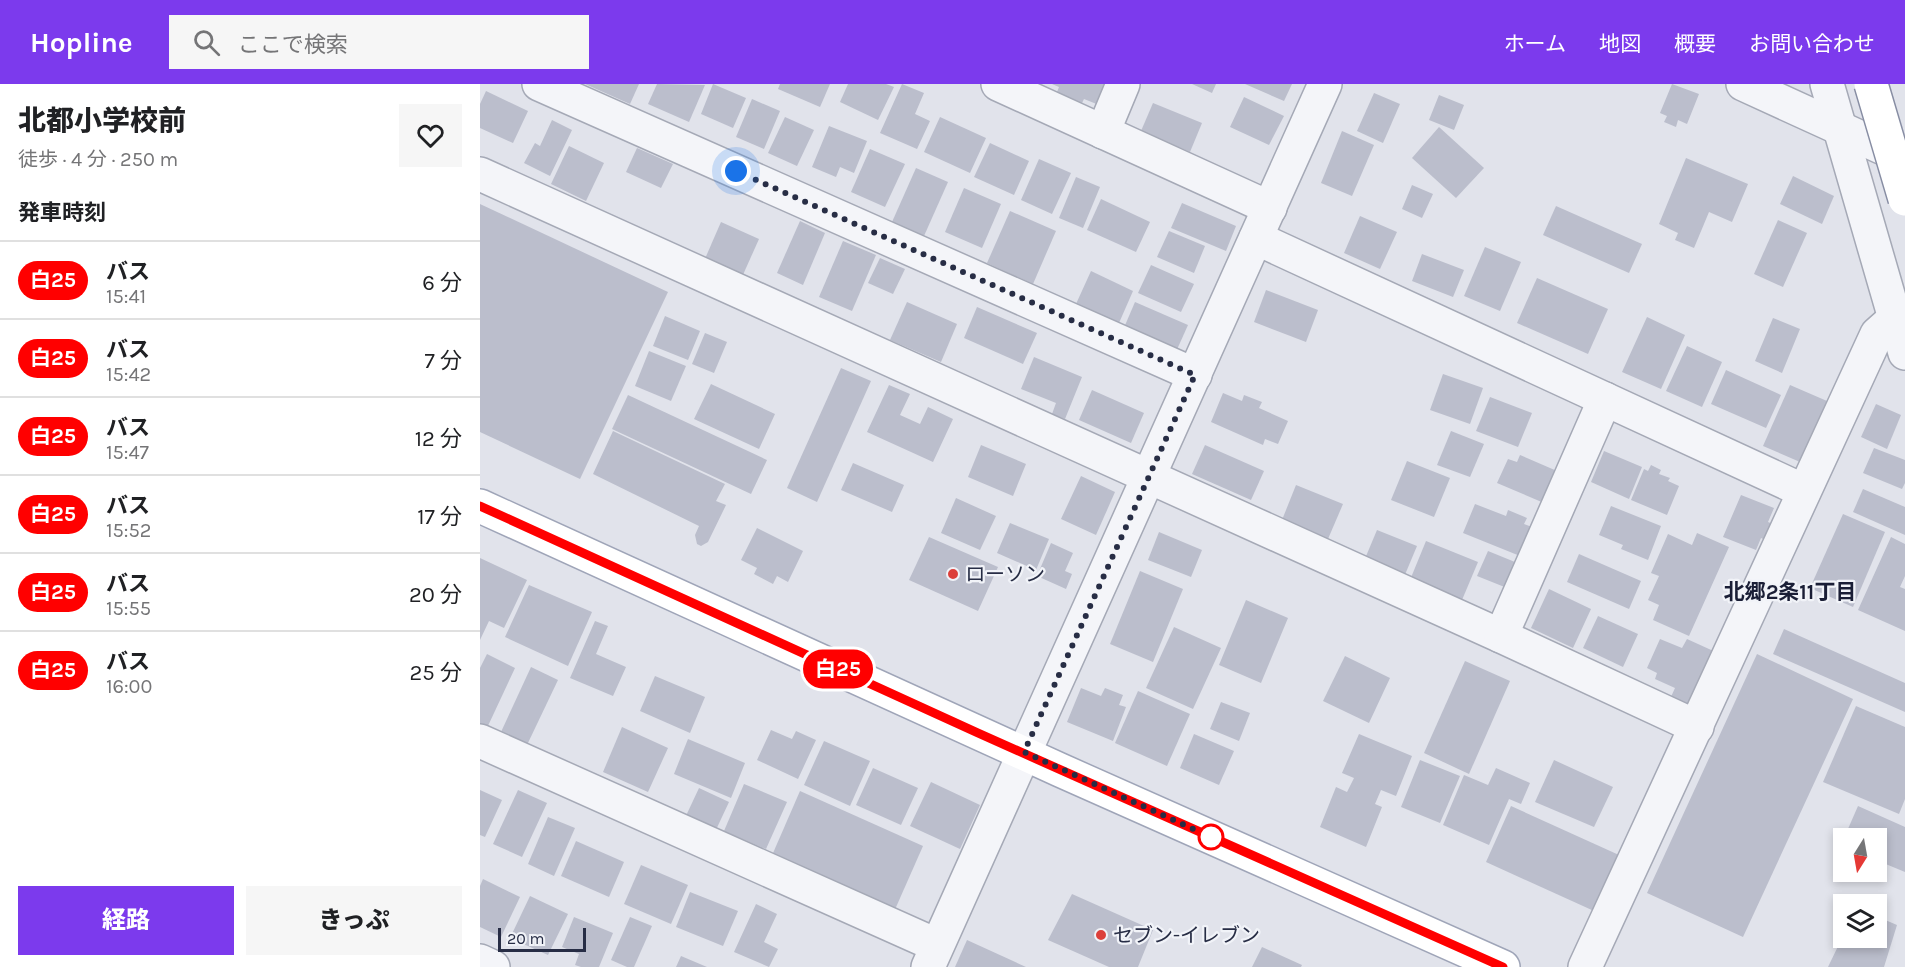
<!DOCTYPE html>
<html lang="ja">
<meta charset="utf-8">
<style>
:root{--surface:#fff;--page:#f6f6f6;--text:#202124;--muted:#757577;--line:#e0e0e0;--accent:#7c3aed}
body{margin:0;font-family:Karla,"Noto Sans JP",sans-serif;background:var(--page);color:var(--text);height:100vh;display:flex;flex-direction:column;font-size:22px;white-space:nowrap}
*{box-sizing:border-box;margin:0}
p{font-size:20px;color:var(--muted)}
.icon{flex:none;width:33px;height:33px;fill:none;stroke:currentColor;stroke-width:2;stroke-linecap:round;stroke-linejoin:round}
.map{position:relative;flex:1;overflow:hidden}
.drawer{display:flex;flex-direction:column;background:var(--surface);width:480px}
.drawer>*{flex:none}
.badge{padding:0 12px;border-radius:20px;font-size:21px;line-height:39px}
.needle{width:39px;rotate:191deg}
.tools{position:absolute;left:1353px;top:744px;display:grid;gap:12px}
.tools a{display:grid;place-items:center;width:54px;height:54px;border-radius:0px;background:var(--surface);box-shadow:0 3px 9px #0003;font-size:30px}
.scale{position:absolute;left:18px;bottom:15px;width:88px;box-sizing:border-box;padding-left:6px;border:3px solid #272d45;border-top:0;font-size:16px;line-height:21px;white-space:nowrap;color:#272d45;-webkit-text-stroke:4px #f1f3f8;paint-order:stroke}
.you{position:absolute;width:30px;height:30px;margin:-15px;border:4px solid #fff;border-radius:50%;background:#1a73e8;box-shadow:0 0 0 9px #1a73e833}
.map>.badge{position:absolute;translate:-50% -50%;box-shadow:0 0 0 3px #fff}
h2{padding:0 18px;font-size:22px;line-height:54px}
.round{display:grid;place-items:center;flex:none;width:63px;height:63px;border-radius:0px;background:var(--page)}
.head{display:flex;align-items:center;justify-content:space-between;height:102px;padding:0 18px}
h1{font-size:28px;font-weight:800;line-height:45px}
.button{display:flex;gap:12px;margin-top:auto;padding:12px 18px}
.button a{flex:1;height:69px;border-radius:0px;background:var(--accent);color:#fff;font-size:24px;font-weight:800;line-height:69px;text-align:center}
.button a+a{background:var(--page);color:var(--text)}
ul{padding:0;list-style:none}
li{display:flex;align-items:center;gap:18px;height:78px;padding:0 18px;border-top:2px solid var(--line)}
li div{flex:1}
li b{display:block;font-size:22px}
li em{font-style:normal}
li .badge{min-width:66px;font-weight:700;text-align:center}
header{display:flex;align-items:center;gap:36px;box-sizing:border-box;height:84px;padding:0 30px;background:var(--accent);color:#fff}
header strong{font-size:28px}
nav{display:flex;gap:33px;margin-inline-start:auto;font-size:21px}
.search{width:420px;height:54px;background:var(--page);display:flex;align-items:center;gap:15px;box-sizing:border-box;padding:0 21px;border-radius:0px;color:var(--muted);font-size:22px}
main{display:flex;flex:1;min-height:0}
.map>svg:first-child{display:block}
.building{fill:#bbbecc}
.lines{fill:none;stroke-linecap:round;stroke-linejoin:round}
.minor-casing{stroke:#a5a9b6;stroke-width:36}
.major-casing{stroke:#9fa5b8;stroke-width:36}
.minor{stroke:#f4f5f9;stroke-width:33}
.major{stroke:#fff;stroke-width:33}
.highway-bridge-casing{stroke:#878da3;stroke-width:36;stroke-linecap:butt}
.highway-bridge{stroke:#fff;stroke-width:33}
.line-casing{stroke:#fff;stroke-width:14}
.line{stroke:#f00;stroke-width:9}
.walk{stroke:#272d45;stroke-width:6;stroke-dasharray:0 10.8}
.poi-dot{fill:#dc3f3a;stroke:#f1f3f8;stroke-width:2}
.stop-dot{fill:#fff;stroke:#f00;stroke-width:3}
.labels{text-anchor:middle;stroke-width:4.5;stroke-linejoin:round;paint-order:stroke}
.poi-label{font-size:20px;fill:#272d45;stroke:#f1f3f8;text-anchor:start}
.neighbourhood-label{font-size:21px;font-weight:bold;fill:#1a1e36;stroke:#f1f3f8}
</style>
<header>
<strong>Hopline</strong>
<div class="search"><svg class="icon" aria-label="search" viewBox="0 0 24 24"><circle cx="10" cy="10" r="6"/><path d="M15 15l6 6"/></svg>ここで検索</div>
<nav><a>ホーム</a><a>地図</a><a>概要</a><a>お問い合わせ</a></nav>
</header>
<main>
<section class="drawer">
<div class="head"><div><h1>北都小学校前</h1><p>徒歩 · 4 分 · 250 m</p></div><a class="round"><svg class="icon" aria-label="heart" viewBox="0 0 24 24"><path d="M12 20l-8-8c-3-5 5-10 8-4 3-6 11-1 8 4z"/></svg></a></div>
<h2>発車時刻</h2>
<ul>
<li><span class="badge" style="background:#f00;color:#fff">白25</span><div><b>バス</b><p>15:41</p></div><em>6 分</em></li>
<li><span class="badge" style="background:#f00;color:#fff">白25</span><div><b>バス</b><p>15:42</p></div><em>7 分</em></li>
<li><span class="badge" style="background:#f00;color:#fff">白25</span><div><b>バス</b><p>15:47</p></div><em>12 分</em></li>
<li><span class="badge" style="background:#f00;color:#fff">白25</span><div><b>バス</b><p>15:52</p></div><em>17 分</em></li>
<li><span class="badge" style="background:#f00;color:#fff">白25</span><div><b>バス</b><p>15:55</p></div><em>20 分</em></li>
<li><span class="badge" style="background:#f00;color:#fff">白25</span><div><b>バス</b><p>16:00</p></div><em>25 分</em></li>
</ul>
<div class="button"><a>経路</a><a>きっぷ</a></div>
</section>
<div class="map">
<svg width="1425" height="883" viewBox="0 0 1425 883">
<rect width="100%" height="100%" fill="#e1e3eb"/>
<g class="building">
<path d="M105 0H159L150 20Z"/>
<path d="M177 0 225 1 209 38 168 20Z"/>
<path d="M233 0 266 14 253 44 221 30Z"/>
<path d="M300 0H350L340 23 298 5Z"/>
<path d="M368 0H406L414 3 398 36 360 18Z"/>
<path d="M422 0 444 9 435 30 450 37 437 65 400 49Z"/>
<path d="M572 0H634L624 23 604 15 602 19 577 8 579 3Z"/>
<path d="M712 0H736L732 9Z"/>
<path d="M765 0H812L804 17Z"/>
<path d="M1192 0 1219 10 1207 40 1198 36 1196 43 1184 38 1187 32 1180 29Z"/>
<path d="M6 7 48 27 33 59 0 44V20Z"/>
<path d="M894 9 920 20 903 59 877 47Z"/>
<path d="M959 11 984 21 974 46 949 36Z"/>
<path d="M764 13 804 32 789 61 750 43Z"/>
<path d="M272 15 300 27 284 65 256 53Z"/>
<path d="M673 19 722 39 710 68 661 47Z"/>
<path d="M305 33 334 46 317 82 288 69Z"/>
<path d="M460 33 506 54 490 89 444 68Z"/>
<path d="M72 36 92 46 70 92 44 79 55 59 60 62Z"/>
<path d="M349 42 387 57 374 89 360 83 356 93 332 83Z"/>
<path d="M959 43 1004 84 976 114 932 74Z"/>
<path d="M862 47 894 61 872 112 841 99Z"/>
<path d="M510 59 549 77 534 111 494 93Z"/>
<path d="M89 62 124 79 106 117 71 100Z"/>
<path d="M157 64 193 80 181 104 146 88Z"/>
<path d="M390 65 425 80 405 123 371 108Z"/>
<path d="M1206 74 1268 100 1252 138 1229 128 1214 164 1195 156 1198 149 1179 140Z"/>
<path d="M559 75 591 89 572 130 541 116Z"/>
<path d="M436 84 468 98 444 152 412 138Z"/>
<path d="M1313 92 1354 112 1342 140 1300 120Z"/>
<path d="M596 93 620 103 603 144 579 134Z"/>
<path d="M932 101 953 110 942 134 922 125Z"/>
<path d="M484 104 521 120 502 164 465 148Z"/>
<path d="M621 115 670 138 656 168 607 146Z"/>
<path d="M702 119 756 142 746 167 691 144Z"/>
<path d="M0 120 188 208 100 395 0 348Z"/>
<path d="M1076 122 1162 160 1149 189 1063 151Z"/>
<path d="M530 127 576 147 553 200 507 179Z"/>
<path d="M880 132 917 148 900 185 864 169Z"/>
<path d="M1298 136 1327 149 1303 203 1274 190Z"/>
<path d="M320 137 345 149 323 201 297 189Z"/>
<path d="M241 138 279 155 262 193 224 177Z"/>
<path d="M689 147 725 162 714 189 677 173Z"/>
<path d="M363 157 396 171 372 227 339 213Z"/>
<path d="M1005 163 1041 178 1020 227 984 212Z"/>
<path d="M942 170 984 186 973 213 932 197Z"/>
<path d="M400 174 425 185 413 210 388 199Z"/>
<path d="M671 181 714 200 701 228 658 209Z"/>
<path d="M611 187 653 207 639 239 596 220Z"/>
<path d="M1057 194 1128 225 1108 270 1037 239Z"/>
<path d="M786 206 838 226 826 258 774 238Z"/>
<path d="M427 218 477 240 461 278 410 256Z"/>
<path d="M655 218 708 241 695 270 643 246Z"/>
<path d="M497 223 557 249 543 280 484 254Z"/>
<path d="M185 232 220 247 208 276 173 262Z"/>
<path d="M1167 233 1205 251 1181 305 1142 288Z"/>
<path d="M1293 234 1320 245 1302 289 1275 277Z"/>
<path d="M225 249 247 258 234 289 212 280Z"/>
<path d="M1207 262 1242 278 1222 323 1186 307Z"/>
<path d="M169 267 206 282 191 317 155 302Z"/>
<path d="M554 273 602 293 585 335 572 330 576 319 541 305Z"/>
<path d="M361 284 391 297 337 418 307 404Z"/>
<path d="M1246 286 1301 311 1286 344 1231 320Z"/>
<path d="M963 290 1003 304 990 340 950 326Z"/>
<path d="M231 300 295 330 279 365 214 335Z"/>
<path d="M409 301 430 310 420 331 440 340 448 323 473 335 453 378 387 348Z"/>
<path d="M1310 301 1347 317 1320 378 1283 362Z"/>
<path d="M612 306 664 329 651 359 599 336Z"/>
<path d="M743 309 762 317 764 311 782 318 779 324 808 337 798 360 785 355 783 361 731 338Z"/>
<path d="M148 311 287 376 271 410 132 345Z"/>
<path d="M1010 313 1052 329 1038 363 996 347Z"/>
<path d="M1396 320 1421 331 1407 365 1381 353Z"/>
<path d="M133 347 245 400 236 417 246 421 228 458 221 462 217 460 215 451 219 442 113 390Z"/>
<path d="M971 347 1004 360 990 393 957 381Z"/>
<path d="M501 361 546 380 533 412 488 393Z"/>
<path d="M725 361 784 387 771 416 712 390Z"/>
<path d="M1394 364 1425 376V399L1422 405 1383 389Z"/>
<path d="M1124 367 1162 383 1149 415 1111 398Z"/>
<path d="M1040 371 1077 387 1071 422 1017 399 1028 375 1037 378Z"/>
<path d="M927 377 970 394 954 433 911 416Z"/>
<path d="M373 379 424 401 412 428 361 406Z"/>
<path d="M1171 381 1181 386 1179 390 1190 394 1188 397 1199 402 1187 431 1151 416 1164 385 1168 387Z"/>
<path d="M601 392 635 408 616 451 581 435Z"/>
<path d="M816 401 863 420 848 455 802 436Z"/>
<path d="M1383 405 1425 423V451L1373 428Z"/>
<path d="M1261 411 1294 424 1288 438 1293 440 1287 457 1281 454 1276 466 1243 453Z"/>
<path d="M476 414 516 432 500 466 461 449Z"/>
<path d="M995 420 1026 432 1028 426 1047 434 1044 440 1052 443 1040 472 983 449Z"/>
<path d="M1131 422 1181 442 1168 476 1141 465 1143 461 1119 451Z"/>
<path d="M1363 430 1405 448 1373 523 1330 504Z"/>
<path d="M530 439 569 455 556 486 517 469Z"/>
<path d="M277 444 323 467 308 498 297 492 293 500 274 490 277 484 261 476Z"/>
<path d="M897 446 937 462 924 493 884 477Z"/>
<path d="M679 448 722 466 711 493 668 476Z"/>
<path d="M1217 449 1249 463 1209 552 1173 536 1179 521 1168 516 1179 492 1171 489 1188 450 1212 461Z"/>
<path d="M449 453 518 483 498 527 429 496Z"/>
<path d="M1411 453 1425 460V492L1420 503 1425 505V547L1378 526Z"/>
<path d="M946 457 998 478 982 516 930 496Z"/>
<path d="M571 459 593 469 585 487 592 490 586 505 557 492Z"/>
<path d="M1008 467 1047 483 1037 508 997 492Z"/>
<path d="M1099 470 1161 497 1149 525 1087 498Z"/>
<path d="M0 474 47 496 24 544 9 537 0 556Z"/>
<path d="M660 487 703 505 673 578 630 560Z"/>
<path d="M49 501 112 528 88 582 25 553Z"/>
<path d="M1069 505 1111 525 1093 564 1051 544Z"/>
<path d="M766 516 808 534 781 599 739 581Z"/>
<path d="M1118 532 1158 550 1143 583 1103 564Z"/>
<path d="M115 537 128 542 116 570 146 583 133 612 90 594Z"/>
<path d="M694 543 741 564 713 625 666 604Z"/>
<path d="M1304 545 1425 599V628L1293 570Z"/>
<path d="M1180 555 1202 564 1207 555 1240 570 1215 626 1190 615 1195 604 1175 595 1177 589 1167 584Z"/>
<path d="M7 570 35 584 7 644 0 641V584Z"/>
<path d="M1277 570 1373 615 1263 853 1167 809Z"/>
<path d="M865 572 910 594 889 639 843 617Z"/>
<path d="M985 577 1030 597 989 690 944 669Z"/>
<path d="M51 583 78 596 47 661 21 648Z"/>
<path d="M175 592 225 613 210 649 160 627Z"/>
<path d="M601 604 621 612 625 604 643 611 639 621 646 623 633 657 587 638Z"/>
<path d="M658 607 710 630 687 682 635 659Z"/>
<path d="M741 618 770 629 759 657 730 645Z"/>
<path d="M1376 622 1425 643V715L1419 730 1343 698Z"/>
<path d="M142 643 188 664 168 708 123 688Z"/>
<path d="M291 646 312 655 316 647 336 656 318 695 277 676Z"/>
<path d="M714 650 754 667 739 701 700 684Z"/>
<path d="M879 650 932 672 916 712 901 706 895 720 902 723 886 763 840 743 856 703 867 708 874 694 862 689Z"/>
<path d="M208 655 265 679 251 714 194 690Z"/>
<path d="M344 657 390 677 370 722 324 701Z"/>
<path d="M940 676 980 692 960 739 921 723Z"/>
<path d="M1074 676 1133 703 1114 743 1055 718Z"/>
<path d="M393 684 438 704 421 741 376 721Z"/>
<path d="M1016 684 1050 699 1041 720 1029 715 1009 761 963 741 984 691 1008 701Z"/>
<path d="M451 698 500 721 480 765 430 742Z"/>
<path d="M264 700 307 718 286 765 244 747Z"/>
<path d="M219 704 249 718 234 750 204 736Z"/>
<path d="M0 706 22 716 5 753 0 751Z"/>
<path d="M38 706 67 719 42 773 13 760Z"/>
<path d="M320 707 443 762 413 830 290 776Z"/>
<path d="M1031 722 1139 771 1114 827 1006 778Z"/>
<path d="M1378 722 1425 743V788L1396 776V754H1364Z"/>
<path d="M68 733 95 744 74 792 48 780Z"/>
<path d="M96 757 144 778 129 813 81 792Z"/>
<path d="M161 781 208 801 191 840 144 820Z"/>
<path d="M3 795 40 813 21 853 0 843V802Z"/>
<path d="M210 808 258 827 243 862 196 843Z"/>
<path d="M592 810 673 846 658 883H629L568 856Z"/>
<path d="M50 812 88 830 68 871 30 854Z"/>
<path d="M276 820 297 830 284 858 298 865 289 883 254 868Z"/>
<path d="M1396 832 1417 841 1404 883H1348L1362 854H1396Z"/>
<path d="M94 833 133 849 119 883H101L95 881 99 870 82 863Z"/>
<path d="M150 833 172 842 154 883H147L131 876Z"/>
<path d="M487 856 546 883H475Z"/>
<path d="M782 863 822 881 821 883H772Z"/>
<path d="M201 872 227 883H196Z"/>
</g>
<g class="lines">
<g class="minor-casing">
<g id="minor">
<path d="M59 0 715 291"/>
<path d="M518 0 790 124"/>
<path d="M1263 0 1425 74"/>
<path d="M1347 0 1425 269"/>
<path d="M623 48 643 0"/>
<path d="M0 90 1021 552 1217 643"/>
<path d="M776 154 1324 407"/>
<path d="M1021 552 1125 315"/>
<path d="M0 657 456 861"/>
<path d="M0 877 13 883"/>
<path d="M448 883 845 0"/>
<path d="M1105 883 1397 250 1415 234"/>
</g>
</g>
<g class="major-casing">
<path id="major" d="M0 422 580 686 1023 883"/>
</g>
<use href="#minor" class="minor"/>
<use href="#major" class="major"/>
<g class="highway-bridge-casing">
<path id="highway-bridge" d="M1391 0 1425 115"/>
</g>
<use href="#highway-bridge" class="highway-bridge"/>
</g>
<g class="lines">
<g class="line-casing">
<path id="line" d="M0 422 498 649 1023 883"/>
</g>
<use href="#line" class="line"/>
<path class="walk" d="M256 87 715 291 544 668 731 753"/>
</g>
<g class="poi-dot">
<circle cx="473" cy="490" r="6"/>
<circle cx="621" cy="851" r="6"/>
</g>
<circle class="stop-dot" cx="731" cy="753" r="12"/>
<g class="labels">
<g class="poi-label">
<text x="485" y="497">ローソン</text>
<text x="633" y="858">セブン-イレブン</text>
</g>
<g class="neighbourhood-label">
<text x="1310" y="515">北郷2条11丁目</text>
</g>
</g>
</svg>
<div class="tools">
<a><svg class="needle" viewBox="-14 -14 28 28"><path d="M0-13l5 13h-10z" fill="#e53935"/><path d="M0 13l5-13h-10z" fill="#757577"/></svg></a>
<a><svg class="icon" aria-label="layers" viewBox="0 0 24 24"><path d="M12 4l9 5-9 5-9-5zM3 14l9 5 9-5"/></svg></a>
</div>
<div class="scale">20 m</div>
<div class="you" style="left:256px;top:87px"></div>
<b class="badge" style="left:358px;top:585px;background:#f00;color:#fff">白25</b>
</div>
</main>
